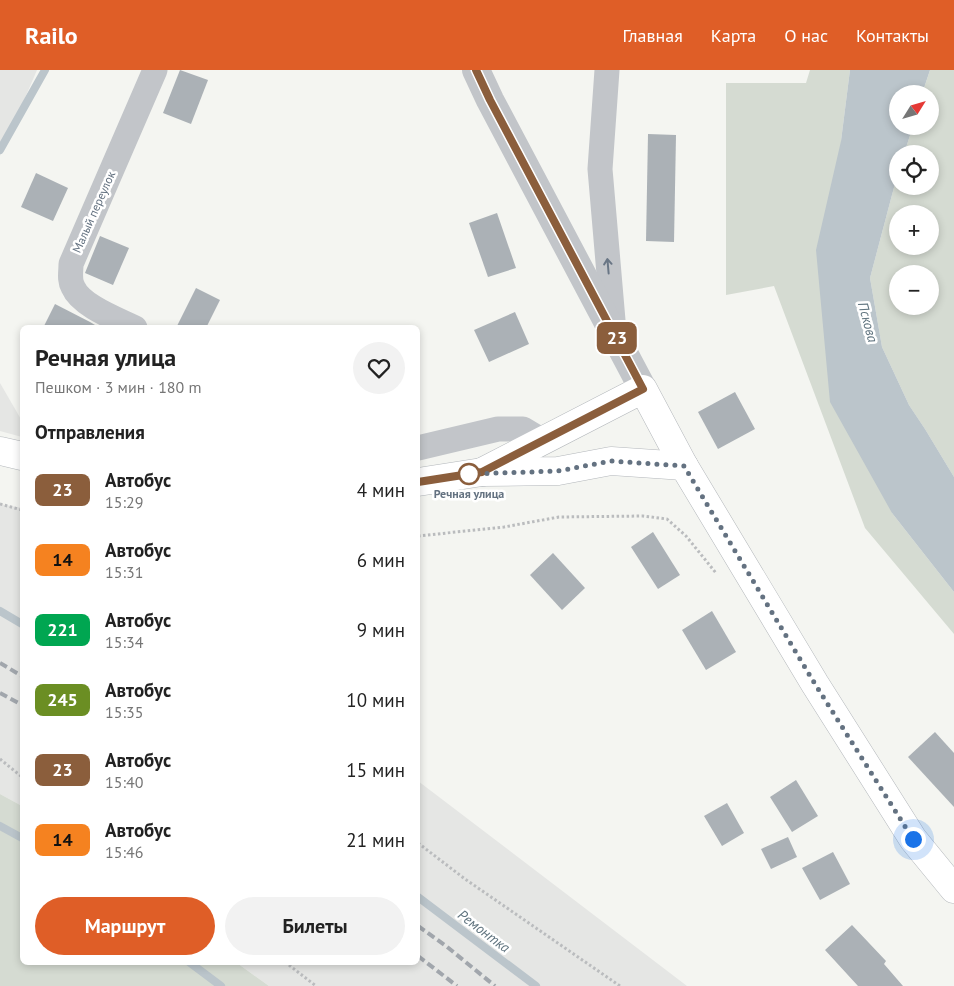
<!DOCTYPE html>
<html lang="ru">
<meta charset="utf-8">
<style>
:root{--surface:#fff;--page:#f2f2f2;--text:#222;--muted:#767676;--accent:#df5e27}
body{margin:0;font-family:"PT Sans",sans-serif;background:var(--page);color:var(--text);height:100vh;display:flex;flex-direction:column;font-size:19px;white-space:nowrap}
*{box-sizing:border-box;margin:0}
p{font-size:16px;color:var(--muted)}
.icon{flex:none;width:28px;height:28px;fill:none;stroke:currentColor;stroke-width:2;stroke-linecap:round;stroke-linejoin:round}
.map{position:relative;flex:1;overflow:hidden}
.sheet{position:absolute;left:20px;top:255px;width:400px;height:640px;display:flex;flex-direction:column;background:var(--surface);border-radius:8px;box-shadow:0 2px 8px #0003}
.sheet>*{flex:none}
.badge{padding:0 10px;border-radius:8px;font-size:18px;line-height:32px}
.needle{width:32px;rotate:53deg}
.buttons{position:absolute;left:889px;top:15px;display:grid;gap:10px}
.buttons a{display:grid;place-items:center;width:50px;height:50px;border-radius:50%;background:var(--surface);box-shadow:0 2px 8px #0003;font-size:25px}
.you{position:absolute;width:25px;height:25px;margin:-12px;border:4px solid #fff;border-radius:50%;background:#1a73e8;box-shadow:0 0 0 8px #1a73e833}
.map>.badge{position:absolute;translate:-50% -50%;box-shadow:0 0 0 2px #fff}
h2{padding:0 15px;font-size:19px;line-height:45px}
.round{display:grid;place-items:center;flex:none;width:52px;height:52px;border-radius:26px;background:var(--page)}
.summary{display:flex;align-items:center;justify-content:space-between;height:85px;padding:0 15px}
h1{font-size:24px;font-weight:800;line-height:38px}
.action{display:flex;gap:10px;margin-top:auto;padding:10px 15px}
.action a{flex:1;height:58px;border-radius:30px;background:var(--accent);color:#fff;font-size:20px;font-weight:800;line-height:58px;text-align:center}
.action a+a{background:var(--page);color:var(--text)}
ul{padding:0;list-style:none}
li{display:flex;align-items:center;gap:15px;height:70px;padding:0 15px}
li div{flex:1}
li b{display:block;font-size:19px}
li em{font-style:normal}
li .badge{min-width:55px;font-weight:700;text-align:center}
header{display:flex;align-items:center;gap:30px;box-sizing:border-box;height:70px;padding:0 25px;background:var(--accent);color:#fff}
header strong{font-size:24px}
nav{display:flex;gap:28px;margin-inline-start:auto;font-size:18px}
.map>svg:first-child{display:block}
.built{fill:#e5e6e4}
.green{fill:#d5dbd2;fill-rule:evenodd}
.water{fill:#bbc5cb}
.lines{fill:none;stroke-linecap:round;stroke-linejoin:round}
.stream{stroke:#bbc5cb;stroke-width:8}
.building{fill:#abb1b6}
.primary-casing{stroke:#b3b7bb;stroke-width:29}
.path{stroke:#babcbe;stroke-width:3;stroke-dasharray:2.5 2.5;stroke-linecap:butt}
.minor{stroke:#c2c5c9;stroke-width:25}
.tertiary{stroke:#c2c5c9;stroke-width:28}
.primary{stroke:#fff;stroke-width:28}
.rail{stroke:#a1a6ac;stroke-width:4;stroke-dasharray:8 4;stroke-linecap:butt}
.oneway{stroke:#697685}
.line-casing{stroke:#fff;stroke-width:11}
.line{stroke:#8b5e3c;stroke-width:8}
.walk{stroke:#647281;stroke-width:5;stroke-dasharray:0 9}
.stop-dot{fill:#fff;stroke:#8b5e3c;stroke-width:2.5}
.labels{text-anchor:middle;stroke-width:5;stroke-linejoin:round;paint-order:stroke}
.street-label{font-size:12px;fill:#647281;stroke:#fff}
.stop-label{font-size:12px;font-weight:bold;fill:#647281;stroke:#fff}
.water-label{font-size:14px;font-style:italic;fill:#60747f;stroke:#fff}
</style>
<header>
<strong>Railo</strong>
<nav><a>Главная</a><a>Карта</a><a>О нас</a><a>Контакты</a></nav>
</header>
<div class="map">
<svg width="954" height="916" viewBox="0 0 954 916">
<rect width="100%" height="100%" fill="#f4f5f1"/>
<g class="built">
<path d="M0 0H37L0 86Z"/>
<path d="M0 313 22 351V367L0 361Z"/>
<path d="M0 434 22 438V736L0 724Z"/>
<path d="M418 711 687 916H269L237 893 418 892Z"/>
</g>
<g class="green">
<path d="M810 0H850L841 71 892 443 954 522V564L865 458 774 216 726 225V13H806Z"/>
<path d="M930 0H954V407L925 359 909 335 882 277 870 208 897 106 898 116H930V84H904L913 56H930V24H922ZM898 144H930V176H898ZM898 204H930V236H898Z"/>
<path d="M0 724 22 736V892L237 893 269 916H0Z"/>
</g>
<path class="water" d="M850 0H930L922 24H898V56H913L904 84H898L897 106 870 208 882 277 909 335 925 359 954 407V522L892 443 830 332 816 180 841 71Z"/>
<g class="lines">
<g class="stream">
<path d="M0 80 45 0"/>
<path d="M0 541 22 554"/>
<path d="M0 756 22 768"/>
<path d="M418 827 536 916"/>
<path d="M189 892 221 916"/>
</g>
</g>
<g class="building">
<path d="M180 0 208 10 191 54 163 43Z"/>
<path d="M648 64 676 65 674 172 646 171Z"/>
<path d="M36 103 68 118 53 151 21 137Z"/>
<path d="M497 143 516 198 488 207 469 153Z"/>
<path d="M100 166 129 178 113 215 85 203Z"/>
<path d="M196 218 220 230 206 258H176Z"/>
<path d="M55 234 90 252 100 258H43Z"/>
<path d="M515 242 529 274 489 292 474 260Z"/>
<path d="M735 322 755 359 718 379 698 342Z"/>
<path d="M653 462 680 505 658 519 631 477Z"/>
<path d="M553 483 585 518 562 540 530 505Z"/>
<path d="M712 541 736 582 706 600 682 560Z"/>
<path d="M935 662 954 683V737L908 687Z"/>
<path d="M796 710 818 746 792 762 770 727Z"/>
<path d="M727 733 744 763 722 776 704 746Z"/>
<path d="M788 767 797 787 771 799 761 779Z"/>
<path d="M833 782 850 814 820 830 802 798Z"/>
<path d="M852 855 886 891 884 894 903 916H858L825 880Z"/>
</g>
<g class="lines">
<g class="primary-casing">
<g id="primary">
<path d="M0 381 22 386"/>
<path d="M482 402 643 319 684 396 815 614 913 769 954 819"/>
<path d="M418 412 482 402 558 401 611 391 684 396"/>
</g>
</g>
<g class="path">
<path d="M0 434 22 440"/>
<path d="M418 466 504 457 559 447 643 446 667 449 686 466 716 503"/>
<path d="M0 689 22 707"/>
<path d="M418 773 465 809 620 916"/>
<path d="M285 892 316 916"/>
</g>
<g class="minor">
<path d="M607 0 600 99 614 262"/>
<path d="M135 258C117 249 81 236 73 217 69 210 71 202 71 194L155 0"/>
<path d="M418 378 498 359H523L543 371"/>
</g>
<path class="tertiary" d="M476 0 490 30 643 319"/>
<use href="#primary" class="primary"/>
<g class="rail">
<path d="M0 593 22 606"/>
<path d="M0 623 22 635"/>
<path d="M418 856 446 876 495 916"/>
<path d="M418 886 457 916"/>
</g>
</g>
<defs><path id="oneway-shaft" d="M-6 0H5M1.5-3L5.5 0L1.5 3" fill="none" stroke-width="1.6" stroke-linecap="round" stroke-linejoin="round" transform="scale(1.25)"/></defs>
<use class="oneway" href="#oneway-shaft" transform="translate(608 196) rotate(-95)"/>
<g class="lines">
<g class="line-casing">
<path id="line" d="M418 412 482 402 643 319 490 30 476 0"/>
</g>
<use href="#line" class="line"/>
<path class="walk" d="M469 404 558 401 611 391 684 396 815 614 913 769"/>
</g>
<circle class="stop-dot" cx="469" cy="404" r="10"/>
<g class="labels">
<g class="street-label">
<text transform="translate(94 142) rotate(-66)" y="4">Малый переулок</text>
</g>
<g class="stop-label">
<text x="469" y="428">Речная улица</text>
</g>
<g class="water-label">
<text transform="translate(868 252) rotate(75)" y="5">Пскова</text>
<text transform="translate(484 861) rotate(37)" y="5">Ремонтка</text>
</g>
</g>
</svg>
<div class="buttons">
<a><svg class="needle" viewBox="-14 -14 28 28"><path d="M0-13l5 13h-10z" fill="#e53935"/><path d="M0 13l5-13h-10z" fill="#767676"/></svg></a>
<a><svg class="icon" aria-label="locate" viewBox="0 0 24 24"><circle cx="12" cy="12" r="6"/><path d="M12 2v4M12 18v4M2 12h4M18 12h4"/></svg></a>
<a>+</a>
<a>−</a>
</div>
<div class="you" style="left:913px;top:769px"></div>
<b class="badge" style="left:617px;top:268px;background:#8b5e3c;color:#fff">23</b>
<section class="sheet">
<div class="summary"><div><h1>Речная улица</h1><p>Пешком · 3 мин · 180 m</p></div><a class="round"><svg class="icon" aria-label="heart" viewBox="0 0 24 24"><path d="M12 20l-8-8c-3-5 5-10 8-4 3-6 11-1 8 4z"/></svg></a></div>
<h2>Отправления</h2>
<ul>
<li><span class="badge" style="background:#8b5e3c;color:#fff">23</span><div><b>Автобус</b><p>15:29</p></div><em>4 мин</em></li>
<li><span class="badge" style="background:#f58220;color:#111">14</span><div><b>Автобус</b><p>15:31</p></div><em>6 мин</em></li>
<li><span class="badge" style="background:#00a651;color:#fff">221</span><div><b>Автобус</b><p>15:34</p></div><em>9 мин</em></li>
<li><span class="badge" style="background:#6b8e23;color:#fff">245</span><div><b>Автобус</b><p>15:35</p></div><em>10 мин</em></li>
<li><span class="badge" style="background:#8b5e3c;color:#fff">23</span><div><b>Автобус</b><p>15:40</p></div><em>15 мин</em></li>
<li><span class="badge" style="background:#f58220;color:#111">14</span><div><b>Автобус</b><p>15:46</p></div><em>21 мин</em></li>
</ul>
<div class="action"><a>Маршрут</a><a>Билеты</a></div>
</section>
</div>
